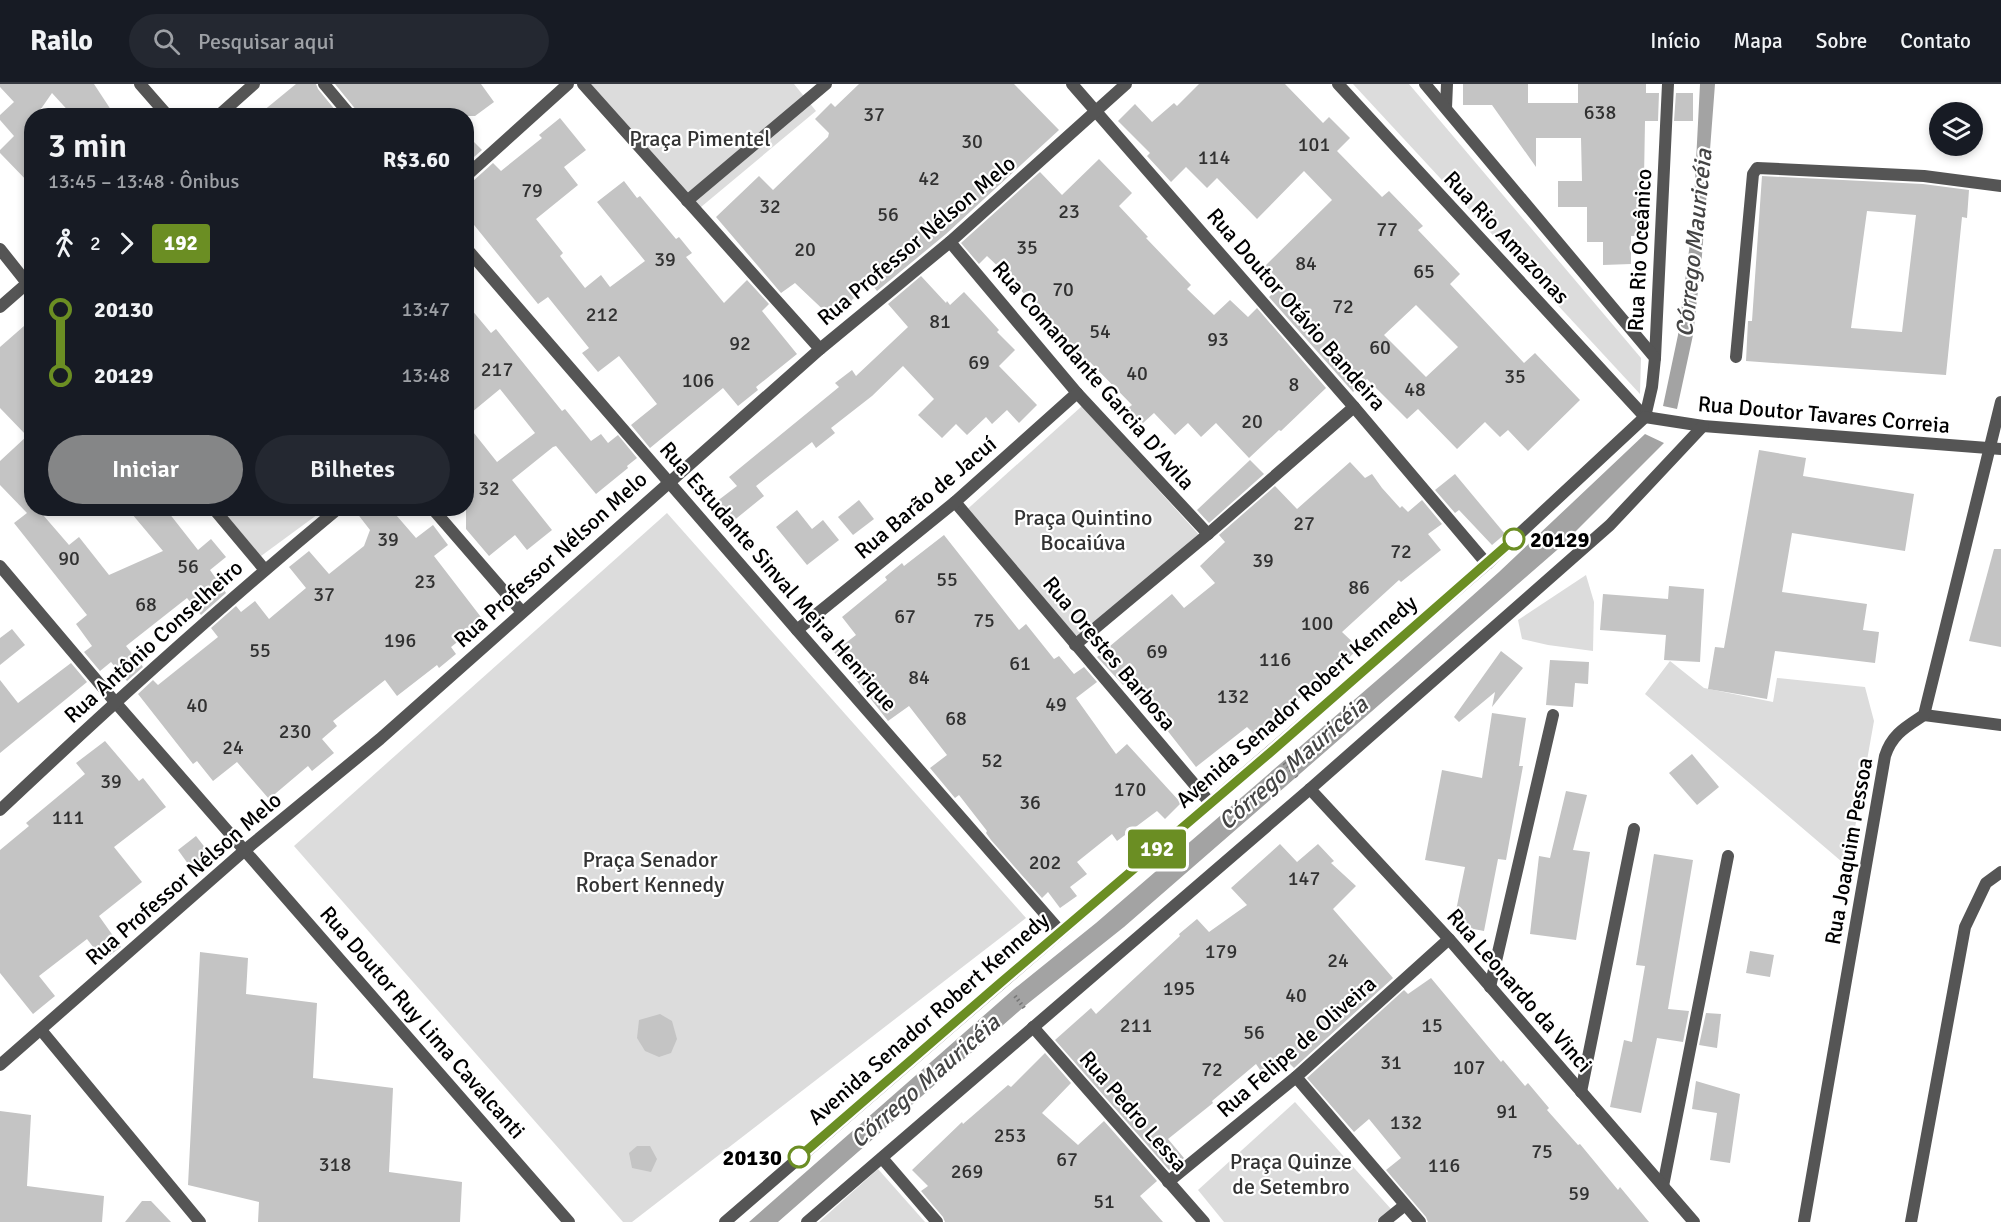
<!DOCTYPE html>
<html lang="pt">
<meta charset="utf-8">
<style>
:root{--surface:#171b24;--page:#242831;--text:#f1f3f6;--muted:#9ea1a6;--line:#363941;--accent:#858687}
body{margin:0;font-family:Signika,sans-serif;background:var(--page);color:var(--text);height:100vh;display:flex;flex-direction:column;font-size:22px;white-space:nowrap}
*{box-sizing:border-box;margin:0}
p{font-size:20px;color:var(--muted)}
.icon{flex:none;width:33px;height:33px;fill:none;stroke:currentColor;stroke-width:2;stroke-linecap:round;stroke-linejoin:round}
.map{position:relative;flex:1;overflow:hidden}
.side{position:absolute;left:24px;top:24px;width:450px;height:408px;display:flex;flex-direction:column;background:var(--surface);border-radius:24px;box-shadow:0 3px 9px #0003}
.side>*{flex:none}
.badge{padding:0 12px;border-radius:4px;font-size:21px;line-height:39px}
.fabs{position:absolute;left:1929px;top:18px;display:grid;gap:12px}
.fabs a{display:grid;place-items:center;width:54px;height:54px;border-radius:50%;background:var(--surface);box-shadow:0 3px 9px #0003;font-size:30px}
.map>.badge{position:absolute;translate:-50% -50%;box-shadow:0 0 0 3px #fff}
.legs{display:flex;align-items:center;gap:9px;height:66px;padding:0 24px;font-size:20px}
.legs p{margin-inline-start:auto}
.overview{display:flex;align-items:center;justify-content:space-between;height:102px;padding:0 24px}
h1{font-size:33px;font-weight:600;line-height:45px}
.primary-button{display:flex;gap:12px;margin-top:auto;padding:12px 24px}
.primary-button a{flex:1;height:69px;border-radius:36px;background:var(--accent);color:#fff;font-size:24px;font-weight:600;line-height:69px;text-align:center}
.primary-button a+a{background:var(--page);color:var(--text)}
ul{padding:0 24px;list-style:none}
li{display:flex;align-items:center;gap:21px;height:66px;font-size:22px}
li i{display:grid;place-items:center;width:9px;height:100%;margin:0 8px;background:currentColor}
li i::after{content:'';width:15px;height:15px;margin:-8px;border:4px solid;border-radius:50%;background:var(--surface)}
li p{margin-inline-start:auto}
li:first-child i{background:linear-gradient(#0000 50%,currentColor 0)}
li:last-child i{background:linear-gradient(currentColor 50%,#0000 0)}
header{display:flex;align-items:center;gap:36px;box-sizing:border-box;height:84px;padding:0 30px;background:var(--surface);border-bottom:2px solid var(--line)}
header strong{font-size:28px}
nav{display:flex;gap:33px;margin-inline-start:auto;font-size:21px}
.search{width:420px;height:54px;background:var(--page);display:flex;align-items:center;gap:15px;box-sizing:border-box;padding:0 21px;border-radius:33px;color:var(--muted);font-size:22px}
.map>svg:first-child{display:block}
.green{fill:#dcdcdc}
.water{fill:#a3a3a3}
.building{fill:#c4c4c4;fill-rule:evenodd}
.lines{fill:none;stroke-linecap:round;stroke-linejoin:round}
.path{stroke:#777;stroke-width:4;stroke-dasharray:1.5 3;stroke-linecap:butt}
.service{stroke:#555;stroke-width:12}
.minor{stroke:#555;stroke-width:12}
.tertiary{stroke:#555;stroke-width:12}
.line-1-casing{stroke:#fff;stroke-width:14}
.line-1{stroke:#6b8e23;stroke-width:9}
.stop-1-dot{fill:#fff;stroke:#6b8e23;stroke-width:3}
.labels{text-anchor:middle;stroke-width:4.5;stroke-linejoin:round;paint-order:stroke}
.number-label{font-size:20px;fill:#313131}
.park-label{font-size:22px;fill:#333;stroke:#fff}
.street-label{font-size:22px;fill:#000;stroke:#fff}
.stop-label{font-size:22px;font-weight:bold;fill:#000;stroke:#fff;text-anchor:start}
.water-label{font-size:24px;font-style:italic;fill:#444;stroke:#fff}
</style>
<header>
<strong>Railo</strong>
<div class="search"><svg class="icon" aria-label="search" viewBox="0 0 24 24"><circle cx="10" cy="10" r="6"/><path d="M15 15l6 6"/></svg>Pesquisar aqui</div>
<nav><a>Início</a><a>Mapa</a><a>Sobre</a><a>Contato</a></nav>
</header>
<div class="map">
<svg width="2001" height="1138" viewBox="0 0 2001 1138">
<rect width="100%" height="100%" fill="#fff"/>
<g class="green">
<path d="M578 0H794L816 27 695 128Z"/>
<path d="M1353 0H1409L1641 274 1640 310Z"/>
<path d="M1082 322 1201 453 1075 563 962 430Z"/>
<path d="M221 425H325L261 472Z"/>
<path d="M667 429 1026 834 632 1138H623L294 762Z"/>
<path d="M1586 491 1594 518 1593 567 1548 561 1522 555 1518 536Z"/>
<path d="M1670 577 1704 604 1773 618 1777 594 1865 603 1874 637 1848 783 1645 610Z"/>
<path d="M1295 1018 1391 1125 1376 1138H1224L1198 1106Z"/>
<path d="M878 1085 925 1138H819Z"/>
</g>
<g class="water">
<path d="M1700 0H1715L1702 171 1693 251 1677 325 1663 322 1678 251 1693 136Z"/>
<path d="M1645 350 1664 359 1557 466 1124 843 1026 921 778 1138H749L1014 905 1096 839 1398 578 1499 488Z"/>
</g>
<g class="building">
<path d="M0 0H94L115 32H73L52 9 36 32H32V102L0 69V66L14 52 0 36V31L14 18 0 3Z"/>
<path d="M296 0H316L318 5 340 32H257Z"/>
<path d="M335 0H481L494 18 475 32H359L357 27Z"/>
<path d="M859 0H1014L1059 46 946 150 877 207 870 198 833 235 795 199 781 209 716 133 759 92 773 106 828 53 829 49 815 35 831 19 835 23Z"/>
<path d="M1199 0H1285L1323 39 1329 33 1350 54 1337 67 1382 113 1389 107 1423 142 1418 146 1460 190 1450 200 1524 279 1535 269 1580 316 1528 367 1508 346 1500 353 1485 338 1457 365 1418 325 1407 335 1367 295 1353 308 1269 213 1283 200 1265 182 1332 116 1304 87 1257 135 1217 94 1207 104 1186 83 1171 98 1147 72 1150 69 1118 37 1135 20 1152 38 1174 19 1177 22ZM1416 221 1458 263 1426 293 1384 251Z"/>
<path d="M1463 0H1528V19H1578V0H1646V9H1659L1658 37H1645L1643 152H1631V180L1603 181V158H1587V123H1558V97H1582L1581 54H1536V83L1492 21H1463Z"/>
<path d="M1676 9H1693V37H1674Z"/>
<path d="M560 34 586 66 564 83 578 101 536 135 563 169 560 172 585 204 601 191 610 203 645 177 597 118 624 97 637 114 640 112 676 155 679 153 692 169 686 173 724 219 747 196 769 220 762 227 797 270 756 303 758 306 738 322 723 304 650 364 631 341 657 320 619 272 598 288 582 269 589 264 548 213 538 220 466 131V100L472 98 493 79 501 87 542 54 539 51Z"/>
<path d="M466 50 482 66 466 80Z"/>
<path d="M1099 75 1132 109 1119 122 1148 153 1146 154 1191 201 1187 205 1214 231 1230 216 1248 233 1257 224 1326 304 1281 347 1279 346 1249 374 1216 339 1201 353 1188 339 1175 351 1154 329 1143 339 1128 324 1132 321 1090 278 1088 280 1049 241 1051 239 1006 190 987 172 979 180 961 159 1040 88 1062 111Z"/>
<path d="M1762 92 1923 100 1969 106 1967 134 1962 133 1946 291 1746 277 1748 237H1752ZM1867 127 1916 131 1902 248 1851 244Z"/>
<path d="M921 192 946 219 947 217 950 221 964 208 979 224 999 246 997 248 1015 266 999 282 1037 321 1019 339 1007 326 992 340 986 333 967 351 956 340 942 354 918 331 934 315 903 282 872 312 831 344 835 349 816 364 812 358 756 402 764 412 732 438 716 418 737 402 729 393 839 303 835 299 852 286 856 292 908 243 888 220Z"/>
<path d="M466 219 491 249 496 245 562 327 565 325 591 357 601 350 608 359 618 351 637 374 627 382 628 384 596 410 556 362 553 363 512 396 552 446 527 466 515 451 489 472 466 445V339L497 378 535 349 500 305 466 333Z"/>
<path d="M32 235V426L37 424 69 461 79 453 109 491 163 467 127 424H165L198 466 211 455 226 473 210 486 226 509 201 531 187 514 126 562 143 583 127 597 111 578 100 587 84 568 92 562 76 540 87 531 14 439 27 429 0 401V377L27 352 0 324V263Z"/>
<path d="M1759 366 1806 374 1803 392 1914 410 1905 467 1792 449 1782 508 1867 520 1863 546 1879 548 1875 579 1775 567 1767 615 1708 605 1715 563 1724 564Z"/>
<path d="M1250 376 1264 390 1209 439 1197 426Z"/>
<path d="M1350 378 1365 394 1372 390 1382 404 1400 424 1402 422 1408 428 1422 416 1442 440 1428 450 1441 466 1401 498 1399 496 1342 548 1359 564 1333 589 1307 608 1255 651 1247 643 1196 683 1152 627 1150 629 1125 599 1123 601 1097 573 1172 510 1184 524 1215 499 1200 482 1225 458 1219 451 1275 402 1297 425Z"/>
<path d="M1455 390 1505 450 1492 461 1459 426 1455 429 1435 406Z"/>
<path d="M859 416 874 435 853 451 838 433Z"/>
<path d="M353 424H390L416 454 433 441 448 461 434 472 484 537 451 563 456 570 439 584 437 581 397 612 385 596 333 637 337 642 322 655 334 669 312 687 308 682 269 715 237 678 213 697 197 677 193 680 138 610 153 596 158 601 218 553 211 544 236 522 241 528 255 517 269 535 306 504 289 483 309 467 329 490 364 462 370 446Z"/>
<path d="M797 426 812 445 823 436 839 456 807 481 776 443Z"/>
<path d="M944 451 1019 546 1026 540 1054 575 1059 572 1074 590 1084 583 1097 598 1076 614 1116 670 1127 660 1181 719 1165 735 1157 727 1117 757 1112 750 1077 778 1087 790 1070 803 1077 812 1060 824 1048 808 1042 814 991 756 986 749 987 747 959 711 955 714 930 684 947 671 909 622 888 637 834 568 856 551 842 533 887 496 885 493 902 479 904 482Z"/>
<path d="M1994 465H2001V563L1969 557Z"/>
<path d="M1669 502 1704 505 1700 578 1664 576 1666 551 1600 546 1603 510 1668 515Z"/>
<path d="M12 545 25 561 0 581V554Z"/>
<path d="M1501 567 1523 584 1492 623 1495 608 1459 638 1454 633Z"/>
<path d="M1550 576 1589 578 1588 600 1575 599 1573 623 1546 621Z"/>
<path d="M71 579 87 598 0 669V596L18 619Z"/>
<path d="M1492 629 1526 634 1519 682H1523L1506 776 1498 775 1484 847 1453 841 1465 783 1425 776 1442 686 1482 694Z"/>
<path d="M105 657 139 697 143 694 166 723 114 763 142 798 99 832 121 863 103 876 87 855 39 892 55 912 33 930 0 889V766L29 742 26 739 85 690 76 679Z"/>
<path d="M1692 670 1719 703 1697 721 1669 689Z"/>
<path d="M1566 707 1587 711 1573 766 1590 768 1576 856 1530 850 1539 772 1550 774Z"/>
<path d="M196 752 210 770 191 784 178 766Z"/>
<path d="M1280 760 1297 778 1318 760 1334 777 1331 779 1356 802 1333 825 1393 894 1294 984 1290 980 1286 981 1267 996 1256 980 1212 1017 1213 1019 1168 1055 1184 1074 1169 1086 1055 956 1091 924 1096 930 1180 852 1179 850 1197 835 1209 848 1247 821 1231 804Z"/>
<path d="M1654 770 1693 776 1668 925 1689 927 1683 958 1657 954 1641 1029 1610 1023 1624 956 1632 958 1645 882 1636 881Z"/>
<path d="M1750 867 1774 871 1770 893 1746 889Z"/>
<path d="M200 868 248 874 246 910 317 919 313 994 393 1004 389 1088 462 1098 460 1138H258L259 1118 188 1101Z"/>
<path d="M1431 894 1501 978 1503 976 1525 1002 1528 999 1549 1024 1547 1026 1578 1061 1580 1060 1618 1106 1620 1103 1649 1138H1428L1426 1133 1386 1086 1401 1074 1369 1035 1354 1048 1307 994 1404 906 1408 910Z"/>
<path d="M1706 929 1721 930 1717 964 1699 961Z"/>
<path d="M660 930 672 937 677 955 671 969 659 973 645 967 637 954 639 936Z"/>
<path d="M1045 969 1071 999 1042 1029 1078 1061 1104 1037 1157 1097 1140 1112 1163 1138H945L943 1133 921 1107 928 1102 912 1086 962 1038 963 1040 1008 1001 1011 1003Z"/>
<path d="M1696 997 1740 1010 1730 1079 1710 1076 1717 1029 1692 1025Z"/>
<path d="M0 1027 31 1031 27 1102 104 1112 102 1138H0Z"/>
<path d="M637 1062H650L657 1075 651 1088 632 1084 629 1069Z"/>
<path d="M142 1117H151L171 1138H125Z"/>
</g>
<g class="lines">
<g class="path">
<path d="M1284 679 1297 693"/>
<path d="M1015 912 1025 925"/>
</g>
<g class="service">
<path d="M1736 273 1753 90 1757 84 1924 92 2001 102"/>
<path d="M1490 903 1553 631"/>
<path d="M1581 1008 1634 745"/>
<path d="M1663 1102 1728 772"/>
<path d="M1911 1138 1965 843 1986 799 2001 788"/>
</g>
<g class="minor">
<path d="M140 0 168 32"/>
<path d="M324 0 351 32"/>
<path d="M583 0 820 265"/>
<path d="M1072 0 1354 323 1487 480"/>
<path d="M1338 0 1645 333"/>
<path d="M1446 24 1447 0"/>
<path d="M218 32 254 0"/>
<path d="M466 92 568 0"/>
<path d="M687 117 826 0"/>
<path d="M950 158 1077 309 1208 450"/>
<path d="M466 164 797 546 1060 847"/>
<path d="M0 165 27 199"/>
<path d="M0 223 32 195"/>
<path d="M1655 274 1668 0"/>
<path d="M955 418 1211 720"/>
<path d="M213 424 265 486"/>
<path d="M432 424 522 528"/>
<path d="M0 482 115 618 569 1138"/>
<path d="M797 546 955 418 1077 309"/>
<path d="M1075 561 1208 450 1354 323"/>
<path d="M1924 631 2001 641"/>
<path d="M1310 705 1449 855 1694 1138"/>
<path d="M0 726C110 622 222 521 339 424"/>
<path d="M1033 943 1204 1138"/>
<path d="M41 946 200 1138"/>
<path d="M0 981 245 766 380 655 820 265 950 158 1126 0"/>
<path d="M1296 993 1420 1138"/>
<path d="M882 1074 937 1138"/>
<path d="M1168 1098 1296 993 1449 855"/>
<path d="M1384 1138 1405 1121"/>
<path d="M1804 1138 1885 672C1892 650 1906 643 1924 631L2001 318"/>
</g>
<g class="tertiary">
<path d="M1425 0 1655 274 1652 303 1645 333"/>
<path d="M1645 333 1703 342 2001 365"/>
<path d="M725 1138 1487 480 1645 333"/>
<path d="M807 1138 1310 705 1610 441 1703 342"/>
</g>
</g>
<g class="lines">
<g class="line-1-casing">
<path id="line-1" d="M799 1073 998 901 1272 667 1514 455"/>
</g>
<use href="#line-1" class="line-1"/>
</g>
<g class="stop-1-dot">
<circle cx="1514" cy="455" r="10"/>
<circle cx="799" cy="1073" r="10"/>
</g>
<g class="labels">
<g class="number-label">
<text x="1600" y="35">638</text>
<text x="874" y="37">37</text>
<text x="972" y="64">30</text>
<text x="1314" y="67">101</text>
<text x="1214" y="80">114</text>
<text x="929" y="101">42</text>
<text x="532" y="113">79</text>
<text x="770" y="129">32</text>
<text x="1069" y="134">23</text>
<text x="888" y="137">56</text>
<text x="1387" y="152">77</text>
<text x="1027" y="170">35</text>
<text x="805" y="172">20</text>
<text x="665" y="182">39</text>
<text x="1306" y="186">84</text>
<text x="1424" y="194">65</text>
<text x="1063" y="212">70</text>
<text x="1343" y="229">72</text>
<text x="602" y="237">212</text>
<text x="940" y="244">81</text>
<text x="1100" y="254">54</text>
<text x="1218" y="262">93</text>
<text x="740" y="266">92</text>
<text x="1380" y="270">60</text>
<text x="979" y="285">69</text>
<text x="497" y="292">217</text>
<text x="1137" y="296">40</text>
<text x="1515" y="299">35</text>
<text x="698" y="303">106</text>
<text x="1294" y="307">8</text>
<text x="1415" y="312">48</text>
<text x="1252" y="344">20</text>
<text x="489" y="411">32</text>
<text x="1304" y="446">27</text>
<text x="388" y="462">39</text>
<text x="1401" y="474">72</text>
<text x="69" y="481">90</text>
<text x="1263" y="483">39</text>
<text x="188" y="489">56</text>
<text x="947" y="502">55</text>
<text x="425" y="504">23</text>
<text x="1359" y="510">86</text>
<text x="324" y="517">37</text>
<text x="146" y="527">68</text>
<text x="905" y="539">67</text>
<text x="984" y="543">75</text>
<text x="1317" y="546">100</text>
<text x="400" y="563">196</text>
<text x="260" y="573">55</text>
<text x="1157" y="574">69</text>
<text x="1275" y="582">116</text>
<text x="1020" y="586">61</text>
<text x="919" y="600">84</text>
<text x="1233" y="619">132</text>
<text x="1056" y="627">49</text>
<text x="197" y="628">40</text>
<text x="956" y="641">68</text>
<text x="295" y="654">230</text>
<text x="233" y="670">24</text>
<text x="992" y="683">52</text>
<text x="111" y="704">39</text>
<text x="1130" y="712">170</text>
<text x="1030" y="725">36</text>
<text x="68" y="740">111</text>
<text x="1045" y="785">202</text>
<text x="1304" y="801">147</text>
<text x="1221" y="874">179</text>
<text x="1338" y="883">24</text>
<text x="1179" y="911">195</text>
<text x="1296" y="918">40</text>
<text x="1136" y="948">211</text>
<text x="1432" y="948">15</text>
<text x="1254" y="955">56</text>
<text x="1391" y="985">31</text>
<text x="1469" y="990">107</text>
<text x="1212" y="992">72</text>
<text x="1507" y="1034">91</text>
<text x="1406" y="1045">132</text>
<text x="1010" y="1058">253</text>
<text x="1542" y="1074">75</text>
<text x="1067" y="1082">67</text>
<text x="335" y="1087">318</text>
<text x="1444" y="1088">116</text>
<text x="967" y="1094">269</text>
<text x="1579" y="1116">59</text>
<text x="1104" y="1124">51</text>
</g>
<g class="park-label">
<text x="700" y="62">Praça Pimentel</text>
<text x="1083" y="441">Praça Quintino<tspan x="1083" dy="25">Bocaiúva</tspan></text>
<text x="650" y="783">Praça Senador<tspan x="650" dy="25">Robert Kennedy</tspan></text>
<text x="1291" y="1085">Praça Quinze<tspan x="1291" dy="25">de Setembro</tspan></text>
</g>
<g class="street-label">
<text transform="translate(1507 153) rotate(47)" y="8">Rua Rio Amazonas</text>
<text transform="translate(916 156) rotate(-40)" y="8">Rua Professor Nélson Melo</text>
<text transform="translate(1639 166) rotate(-87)" y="8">Rua Rio Oceânico</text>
<text transform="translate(1297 225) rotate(49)" y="8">Rua Doutor Otávio Bandeira</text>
<text transform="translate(1094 291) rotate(49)" y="8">Rua Comandante Garcia D'Avila</text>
<text transform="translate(1824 330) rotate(5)" y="8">Rua Doutor Tavares Correia</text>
<text transform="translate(925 413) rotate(-40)" y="8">Rua Barão de Jacuí</text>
<text transform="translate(550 475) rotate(-42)" y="8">Rua Professor Nélson Melo</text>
<text transform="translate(779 492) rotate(49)" y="8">Rua Estudante Sinval Meira Henrique</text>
<text transform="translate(153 557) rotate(-42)" y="8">Rua Antônio Conselheiro</text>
<text transform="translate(1110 569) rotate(50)" y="8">Rua Orestes Barbosa</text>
<text transform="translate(1296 617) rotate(-41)" y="8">Avenida Senador Robert Kennedy</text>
<text transform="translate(1848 767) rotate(-80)" y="8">Rua Joaquim Pessoa</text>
<text transform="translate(183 794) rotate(-41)" y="8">Rua Professor Nélson Melo</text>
<text transform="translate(1520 906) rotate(49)" y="8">Rua Leonardo da Vinci</text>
<text transform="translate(928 934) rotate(-41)" y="8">Avenida Senador Robert Kennedy</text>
<text transform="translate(423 938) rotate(49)" y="8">Rua Doutor Ruy Lima Cavalcanti</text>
<text transform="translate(1296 962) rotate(-41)" y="8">Rua Felipe de Oliveira</text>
<text transform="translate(1134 1027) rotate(49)" y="8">Rua Pedro Lessa</text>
</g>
<g class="stop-label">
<text x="1530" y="463">20129</text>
<text x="782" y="1081" text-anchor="end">20130</text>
</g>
<g class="water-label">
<text transform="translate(1694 159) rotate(-84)" y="8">Córrego Mauricéia</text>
<text transform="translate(1293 679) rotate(-41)" y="8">Córrego Mauricéia</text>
<text transform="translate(925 997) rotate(-41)" y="8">Córrego Mauricéia</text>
</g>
</g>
</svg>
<div class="fabs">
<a><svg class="icon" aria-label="layers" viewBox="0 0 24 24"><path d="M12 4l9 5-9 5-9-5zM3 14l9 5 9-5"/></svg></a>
</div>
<b class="badge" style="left:1157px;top:765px;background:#6b8e23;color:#fff">192</b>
<section class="side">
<div class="overview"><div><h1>3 min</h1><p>13:45 – 13:48 · Ônibus</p></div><b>R$3.60</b></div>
<div class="legs"><svg class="icon" aria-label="walk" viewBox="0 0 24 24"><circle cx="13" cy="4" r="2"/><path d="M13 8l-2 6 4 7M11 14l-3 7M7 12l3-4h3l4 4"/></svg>2<svg class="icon" aria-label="forward" viewBox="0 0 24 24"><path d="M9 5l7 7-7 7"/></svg><b class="badge" style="background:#6b8e23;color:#fff">192</b></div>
<ul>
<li><i style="color:#6b8e23"></i><b>20130</b><p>13:47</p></li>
<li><i style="color:#6b8e23"></i><b>20129</b><p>13:48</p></li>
</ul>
<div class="primary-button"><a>Iniciar</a><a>Bilhetes</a></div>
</section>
</div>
